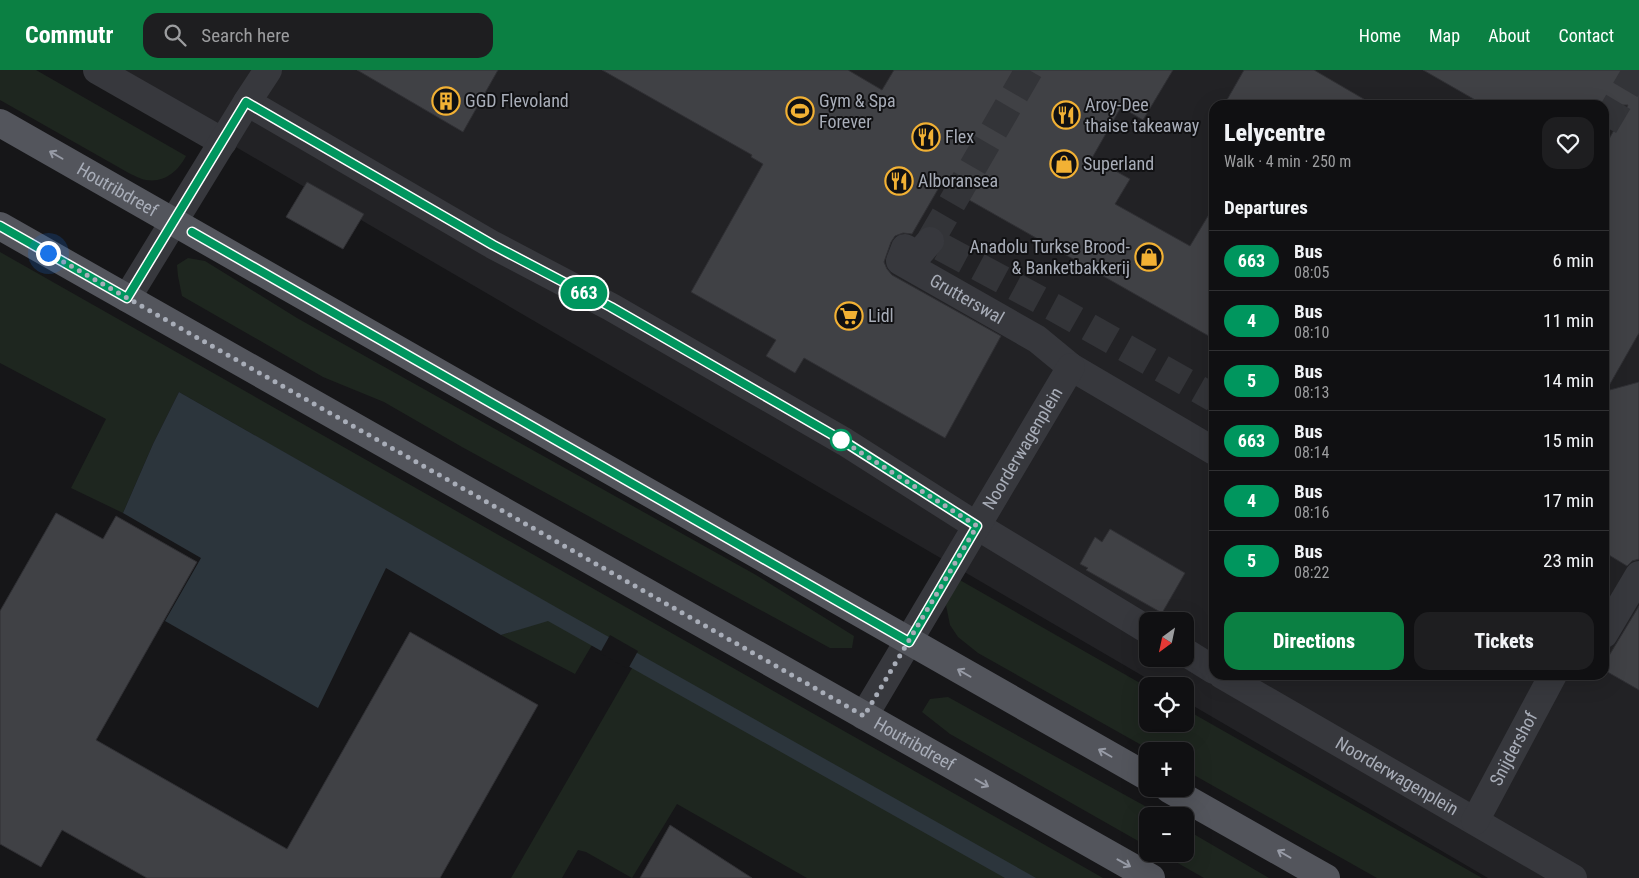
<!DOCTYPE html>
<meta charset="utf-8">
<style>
:root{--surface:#101012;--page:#1e1e20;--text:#f1f3f6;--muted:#9c9d9f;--line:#303032;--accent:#0b8043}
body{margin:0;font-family:"Roboto Condensed",sans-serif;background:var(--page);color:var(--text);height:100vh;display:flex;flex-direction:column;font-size:19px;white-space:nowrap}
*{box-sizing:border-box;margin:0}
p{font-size:16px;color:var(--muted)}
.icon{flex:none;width:28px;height:28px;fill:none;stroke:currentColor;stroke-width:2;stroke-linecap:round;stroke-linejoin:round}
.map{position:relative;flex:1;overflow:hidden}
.drawer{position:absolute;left:1209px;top:30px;width:400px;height:580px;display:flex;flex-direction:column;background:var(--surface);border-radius:15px;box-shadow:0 5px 20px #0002,0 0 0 1px var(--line)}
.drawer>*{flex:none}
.badge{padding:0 10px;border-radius:16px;font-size:18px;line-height:32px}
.needle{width:32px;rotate:213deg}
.buttons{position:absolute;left:1139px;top:542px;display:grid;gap:10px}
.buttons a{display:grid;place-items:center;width:55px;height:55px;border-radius:10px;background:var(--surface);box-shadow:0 5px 20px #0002,0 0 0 1px var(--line);font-size:25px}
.you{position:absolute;width:25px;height:25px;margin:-12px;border:4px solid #fff;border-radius:50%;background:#1a73e8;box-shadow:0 0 0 8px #1a73e833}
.map>.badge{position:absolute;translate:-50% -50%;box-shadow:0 0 0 2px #fff}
h2{padding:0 15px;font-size:19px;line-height:45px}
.round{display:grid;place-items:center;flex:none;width:52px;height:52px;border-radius:15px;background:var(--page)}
.summary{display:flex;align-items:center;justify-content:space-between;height:85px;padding:0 15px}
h1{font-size:24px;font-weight:800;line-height:38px}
.primary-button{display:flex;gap:10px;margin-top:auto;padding:10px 15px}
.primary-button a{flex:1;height:58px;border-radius:15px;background:var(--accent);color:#fff;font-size:20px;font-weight:800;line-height:58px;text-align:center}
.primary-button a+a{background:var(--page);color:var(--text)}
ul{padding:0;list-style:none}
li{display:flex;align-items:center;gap:15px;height:60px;padding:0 15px;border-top:1px solid var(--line)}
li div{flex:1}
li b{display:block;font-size:19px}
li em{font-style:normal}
li .badge{min-width:55px;font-weight:700;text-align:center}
header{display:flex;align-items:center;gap:30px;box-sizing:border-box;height:70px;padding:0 25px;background:var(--accent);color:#fff}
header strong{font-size:24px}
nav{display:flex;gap:28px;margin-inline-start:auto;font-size:18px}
.search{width:350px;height:45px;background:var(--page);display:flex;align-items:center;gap:12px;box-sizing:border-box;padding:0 18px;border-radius:15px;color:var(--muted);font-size:19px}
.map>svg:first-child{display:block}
.built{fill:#222225;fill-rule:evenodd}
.green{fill:#1e261f}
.water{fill:#2c353c}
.pier{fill:#161618}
.building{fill:#404145;stroke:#303034}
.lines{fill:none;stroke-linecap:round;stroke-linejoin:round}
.minor-tunnel{stroke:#333438;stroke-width:28;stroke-dasharray:28 14;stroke-linecap:butt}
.minor{stroke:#37383d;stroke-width:28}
.major{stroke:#53555c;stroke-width:28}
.oneway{stroke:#979ba6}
.line-casing{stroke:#fff;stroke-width:11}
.line{stroke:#00965e;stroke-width:8}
.walk{stroke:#a8adb8;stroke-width:5;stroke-dasharray:0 9}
.stop-dot{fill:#fff;stroke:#00965e;stroke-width:2.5}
.labels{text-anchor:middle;stroke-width:4;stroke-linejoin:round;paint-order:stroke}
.poi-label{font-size:18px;fill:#a8adb8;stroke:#111113;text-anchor:start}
.street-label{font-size:18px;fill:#a8adb8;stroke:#111113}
</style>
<header>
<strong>Commutr</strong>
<div class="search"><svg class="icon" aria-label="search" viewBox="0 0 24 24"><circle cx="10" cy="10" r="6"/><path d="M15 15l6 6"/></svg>Search here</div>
<nav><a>Home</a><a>Map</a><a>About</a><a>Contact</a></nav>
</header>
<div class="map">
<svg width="1639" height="808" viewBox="0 0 1639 808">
<rect width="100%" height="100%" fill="#161618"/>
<path class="built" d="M104 0H1639V808H1488L1185 631V616H1160ZM1214 35H1604V605H1214ZM1148 551H1185V589H1148Z"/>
<g class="green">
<path d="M0 0H36L186 86C178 101 165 113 146 110 140 109 133 105 127 102L0 30Z"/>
<path d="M0 182 1103 808H807L677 734 632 808 586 782 578 780 562 808H511L639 586 599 563 575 604 501 565 567 544 179 322 153 374 123 443 71 418 106 349 0 293Z"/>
<path d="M188 188 205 191 297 248 756 505 854 566 852 578H830L462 377 384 332 323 307 182 226 178 206 177 195Z"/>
<path d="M958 509 1147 617 1148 654H1185V639L1482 808H1377L1185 700V681H1152L978 583 958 567 950 555 946 535Z"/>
<path d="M948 627 1163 746H1148L1147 776 950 664 922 642 930 629Z"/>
<path d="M1185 759 1269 808H1204L1162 784H1185Z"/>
</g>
<path class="water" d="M179 322 568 544 1036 808H1005L548 551 501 565 386 498 318 638 165 551 201 488 123 443 153 374Z"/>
<path class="pier" d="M610 565 638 581 628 599 600 583Z"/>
<g class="building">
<path d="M357 0H498L463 62Z"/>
<path d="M602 0H848L882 20 894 0H1173L1143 50 1121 37 1092 88 1130 109 1115 134 1190 176 1214 136V269L941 114 912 164 903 163 895 166 891 172 884 192 887 199 892 205 1001 266 945 368 804 288 795 303 766 286 776 270 691 222 763 94 751 87 752 85Z"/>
<path d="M1244 0H1314L1374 35H1224Z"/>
<path d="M1423 0H1639V263L1606 321 1639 312V489L1632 491 1627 496 1604 482V78L1628 35H1484Z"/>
<path d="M307 112 364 144 343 179 286 147Z"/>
<path d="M56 443 103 469 116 446 197 492 96 670 287 779 410 562 538 635 440 808H147L62 760 41 797 0 774V541Z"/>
<path d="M1110 459 1185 503 1162 543 1086 500 1088 498 1080 494 1095 467 1102 472Z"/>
<path d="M1639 536V620L1604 600V594Z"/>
<path d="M670 755 752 808H640Z"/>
</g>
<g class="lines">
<g class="minor-tunnel">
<path d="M1029 0 930 171 1055 238 1214 328"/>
<path d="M1604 56 1637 0"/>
</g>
<g class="minor">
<path d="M97 0 223 72"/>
<path d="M247 32 493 175 611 237 845 372 977 456 1148 560"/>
<path id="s1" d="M930 171 918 185 905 178 900 191 1037 269 1071 297 1214 381"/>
<path d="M127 228 247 32 268 0"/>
<path d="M1604 564 1639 505"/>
<path d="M1185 582 1214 600"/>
<path id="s2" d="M1222 605 1573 808"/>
<path id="s3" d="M864 646 1071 297"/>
<path id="s4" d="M1475 751 1553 605"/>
</g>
<g class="major">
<path id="s5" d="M0 53 1148 707"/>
<path id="s6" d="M0 156 1151 808"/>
<path d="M1169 719 1326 808"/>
</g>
</g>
<defs><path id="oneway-shaft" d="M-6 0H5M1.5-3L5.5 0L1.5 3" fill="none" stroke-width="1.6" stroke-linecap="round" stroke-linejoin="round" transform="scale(1.25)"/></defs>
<g class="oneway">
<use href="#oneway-shaft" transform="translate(56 85) rotate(-150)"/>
<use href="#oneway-shaft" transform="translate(964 603) rotate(-150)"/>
<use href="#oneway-shaft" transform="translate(1105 683) rotate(-150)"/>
<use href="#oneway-shaft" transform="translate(982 713) rotate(29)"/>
<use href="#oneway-shaft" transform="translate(1284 784) rotate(-150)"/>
<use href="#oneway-shaft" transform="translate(1124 793) rotate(29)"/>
</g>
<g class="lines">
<g class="line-casing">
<path id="line" d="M0 156 127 228 246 32 493 175 611 237 845 372 977 456 909 572 192 162"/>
</g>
<use href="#line" class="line"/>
<path class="walk" d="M48 183 864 646 977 456 841 370"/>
</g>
<defs>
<g id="building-ring" transform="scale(1.4375)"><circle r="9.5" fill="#111113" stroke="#f2b134" stroke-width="1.5"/><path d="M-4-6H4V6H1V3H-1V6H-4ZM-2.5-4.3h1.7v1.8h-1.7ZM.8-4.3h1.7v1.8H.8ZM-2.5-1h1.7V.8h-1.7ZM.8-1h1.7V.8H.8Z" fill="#f2b134"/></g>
<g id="stadium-ring" transform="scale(1.4375)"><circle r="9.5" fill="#111113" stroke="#f2b134" stroke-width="1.5"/><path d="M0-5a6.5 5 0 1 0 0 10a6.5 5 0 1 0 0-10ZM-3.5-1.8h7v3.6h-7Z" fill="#f2b134"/></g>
<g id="restaurant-ring" transform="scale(1.4375)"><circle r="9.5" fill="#111113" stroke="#f2b134" stroke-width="1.5"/><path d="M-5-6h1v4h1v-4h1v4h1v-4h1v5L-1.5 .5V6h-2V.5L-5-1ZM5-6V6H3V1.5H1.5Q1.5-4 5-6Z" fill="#f2b134"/></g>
<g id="shop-ring" transform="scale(1.4375)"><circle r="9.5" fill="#111113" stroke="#f2b134" stroke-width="1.5"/><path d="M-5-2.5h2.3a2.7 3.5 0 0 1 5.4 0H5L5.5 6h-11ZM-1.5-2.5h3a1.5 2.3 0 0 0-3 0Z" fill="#f2b134"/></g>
<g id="supermarket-ring" transform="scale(1.4375)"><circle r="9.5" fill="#111113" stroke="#f2b134" stroke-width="1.5"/><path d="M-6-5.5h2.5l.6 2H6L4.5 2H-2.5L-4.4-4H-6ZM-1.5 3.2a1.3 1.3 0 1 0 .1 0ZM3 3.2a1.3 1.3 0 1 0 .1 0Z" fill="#f2b134"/></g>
</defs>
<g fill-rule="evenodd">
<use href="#building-ring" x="446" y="31"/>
<use href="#stadium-ring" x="800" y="41"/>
<use href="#restaurant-ring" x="1066" y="45"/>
<use href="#restaurant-ring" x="926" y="67"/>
<use href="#shop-ring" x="1064" y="94"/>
<use href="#restaurant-ring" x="899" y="111"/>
<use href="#shop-ring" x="1149" y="187"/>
<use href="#supermarket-ring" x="849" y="246"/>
</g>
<circle class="stop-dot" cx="841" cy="370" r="10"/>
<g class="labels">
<g class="poi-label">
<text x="465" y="37">GGD Flevoland</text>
<text x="819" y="37">Gym &amp; Spa<tspan x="819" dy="21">Forever</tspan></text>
<text x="1085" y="41">Aroy-Dee<tspan x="1085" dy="21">thaise takeaway</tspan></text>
<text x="945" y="73">Flex</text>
<text x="1083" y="100">Superland</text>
<text x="918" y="117">Alboransea</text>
<text x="1130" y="183" text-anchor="end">Anadolu Turkse Brood-<tspan x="1130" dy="21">&amp; Banketbakkerij</tspan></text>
<text x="868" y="252">Lidl</text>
</g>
<g class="street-label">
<text dy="6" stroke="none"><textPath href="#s5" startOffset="135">Houtribdreef</textPath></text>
<text dy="6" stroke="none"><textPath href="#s1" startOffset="124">Grutterswal</textPath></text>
<text dy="6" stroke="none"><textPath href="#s3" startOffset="311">Noorderwagenplein</textPath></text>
<text dy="6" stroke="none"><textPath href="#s6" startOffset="1051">Houtribdreef</textPath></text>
<text dy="6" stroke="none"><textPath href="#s4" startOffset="82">Snijdershof</textPath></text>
<text dy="6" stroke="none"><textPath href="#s2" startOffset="202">Noorderwagenplein</textPath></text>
</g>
</g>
</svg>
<div class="buttons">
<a><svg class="needle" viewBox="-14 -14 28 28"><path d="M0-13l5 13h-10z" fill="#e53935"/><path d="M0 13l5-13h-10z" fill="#9c9d9f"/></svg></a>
<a><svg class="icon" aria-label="locate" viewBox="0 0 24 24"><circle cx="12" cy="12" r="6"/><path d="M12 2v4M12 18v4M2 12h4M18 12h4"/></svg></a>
<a>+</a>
<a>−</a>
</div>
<div class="you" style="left:48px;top:183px"></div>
<b class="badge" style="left:584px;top:223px;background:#00965e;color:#fff">663</b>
<section class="drawer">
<div class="summary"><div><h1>Lelycentre</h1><p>Walk · 4 min · 250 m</p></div><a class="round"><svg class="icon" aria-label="heart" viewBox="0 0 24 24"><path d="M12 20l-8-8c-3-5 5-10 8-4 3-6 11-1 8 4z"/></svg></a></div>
<h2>Departures</h2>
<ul>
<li><span class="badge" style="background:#00965e;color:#fff">663</span><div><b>Bus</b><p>08:05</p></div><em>6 min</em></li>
<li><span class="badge" style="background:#00965e;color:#fff">4</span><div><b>Bus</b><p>08:10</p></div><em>11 min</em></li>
<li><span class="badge" style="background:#00965e;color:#fff">5</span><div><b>Bus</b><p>08:13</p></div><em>14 min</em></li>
<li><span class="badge" style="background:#00965e;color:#fff">663</span><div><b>Bus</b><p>08:14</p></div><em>15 min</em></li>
<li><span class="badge" style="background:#00965e;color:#fff">4</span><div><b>Bus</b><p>08:16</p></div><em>17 min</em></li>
<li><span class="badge" style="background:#00965e;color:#fff">5</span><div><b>Bus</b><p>08:22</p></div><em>23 min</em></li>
</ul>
<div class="primary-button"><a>Directions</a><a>Tickets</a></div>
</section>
</div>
